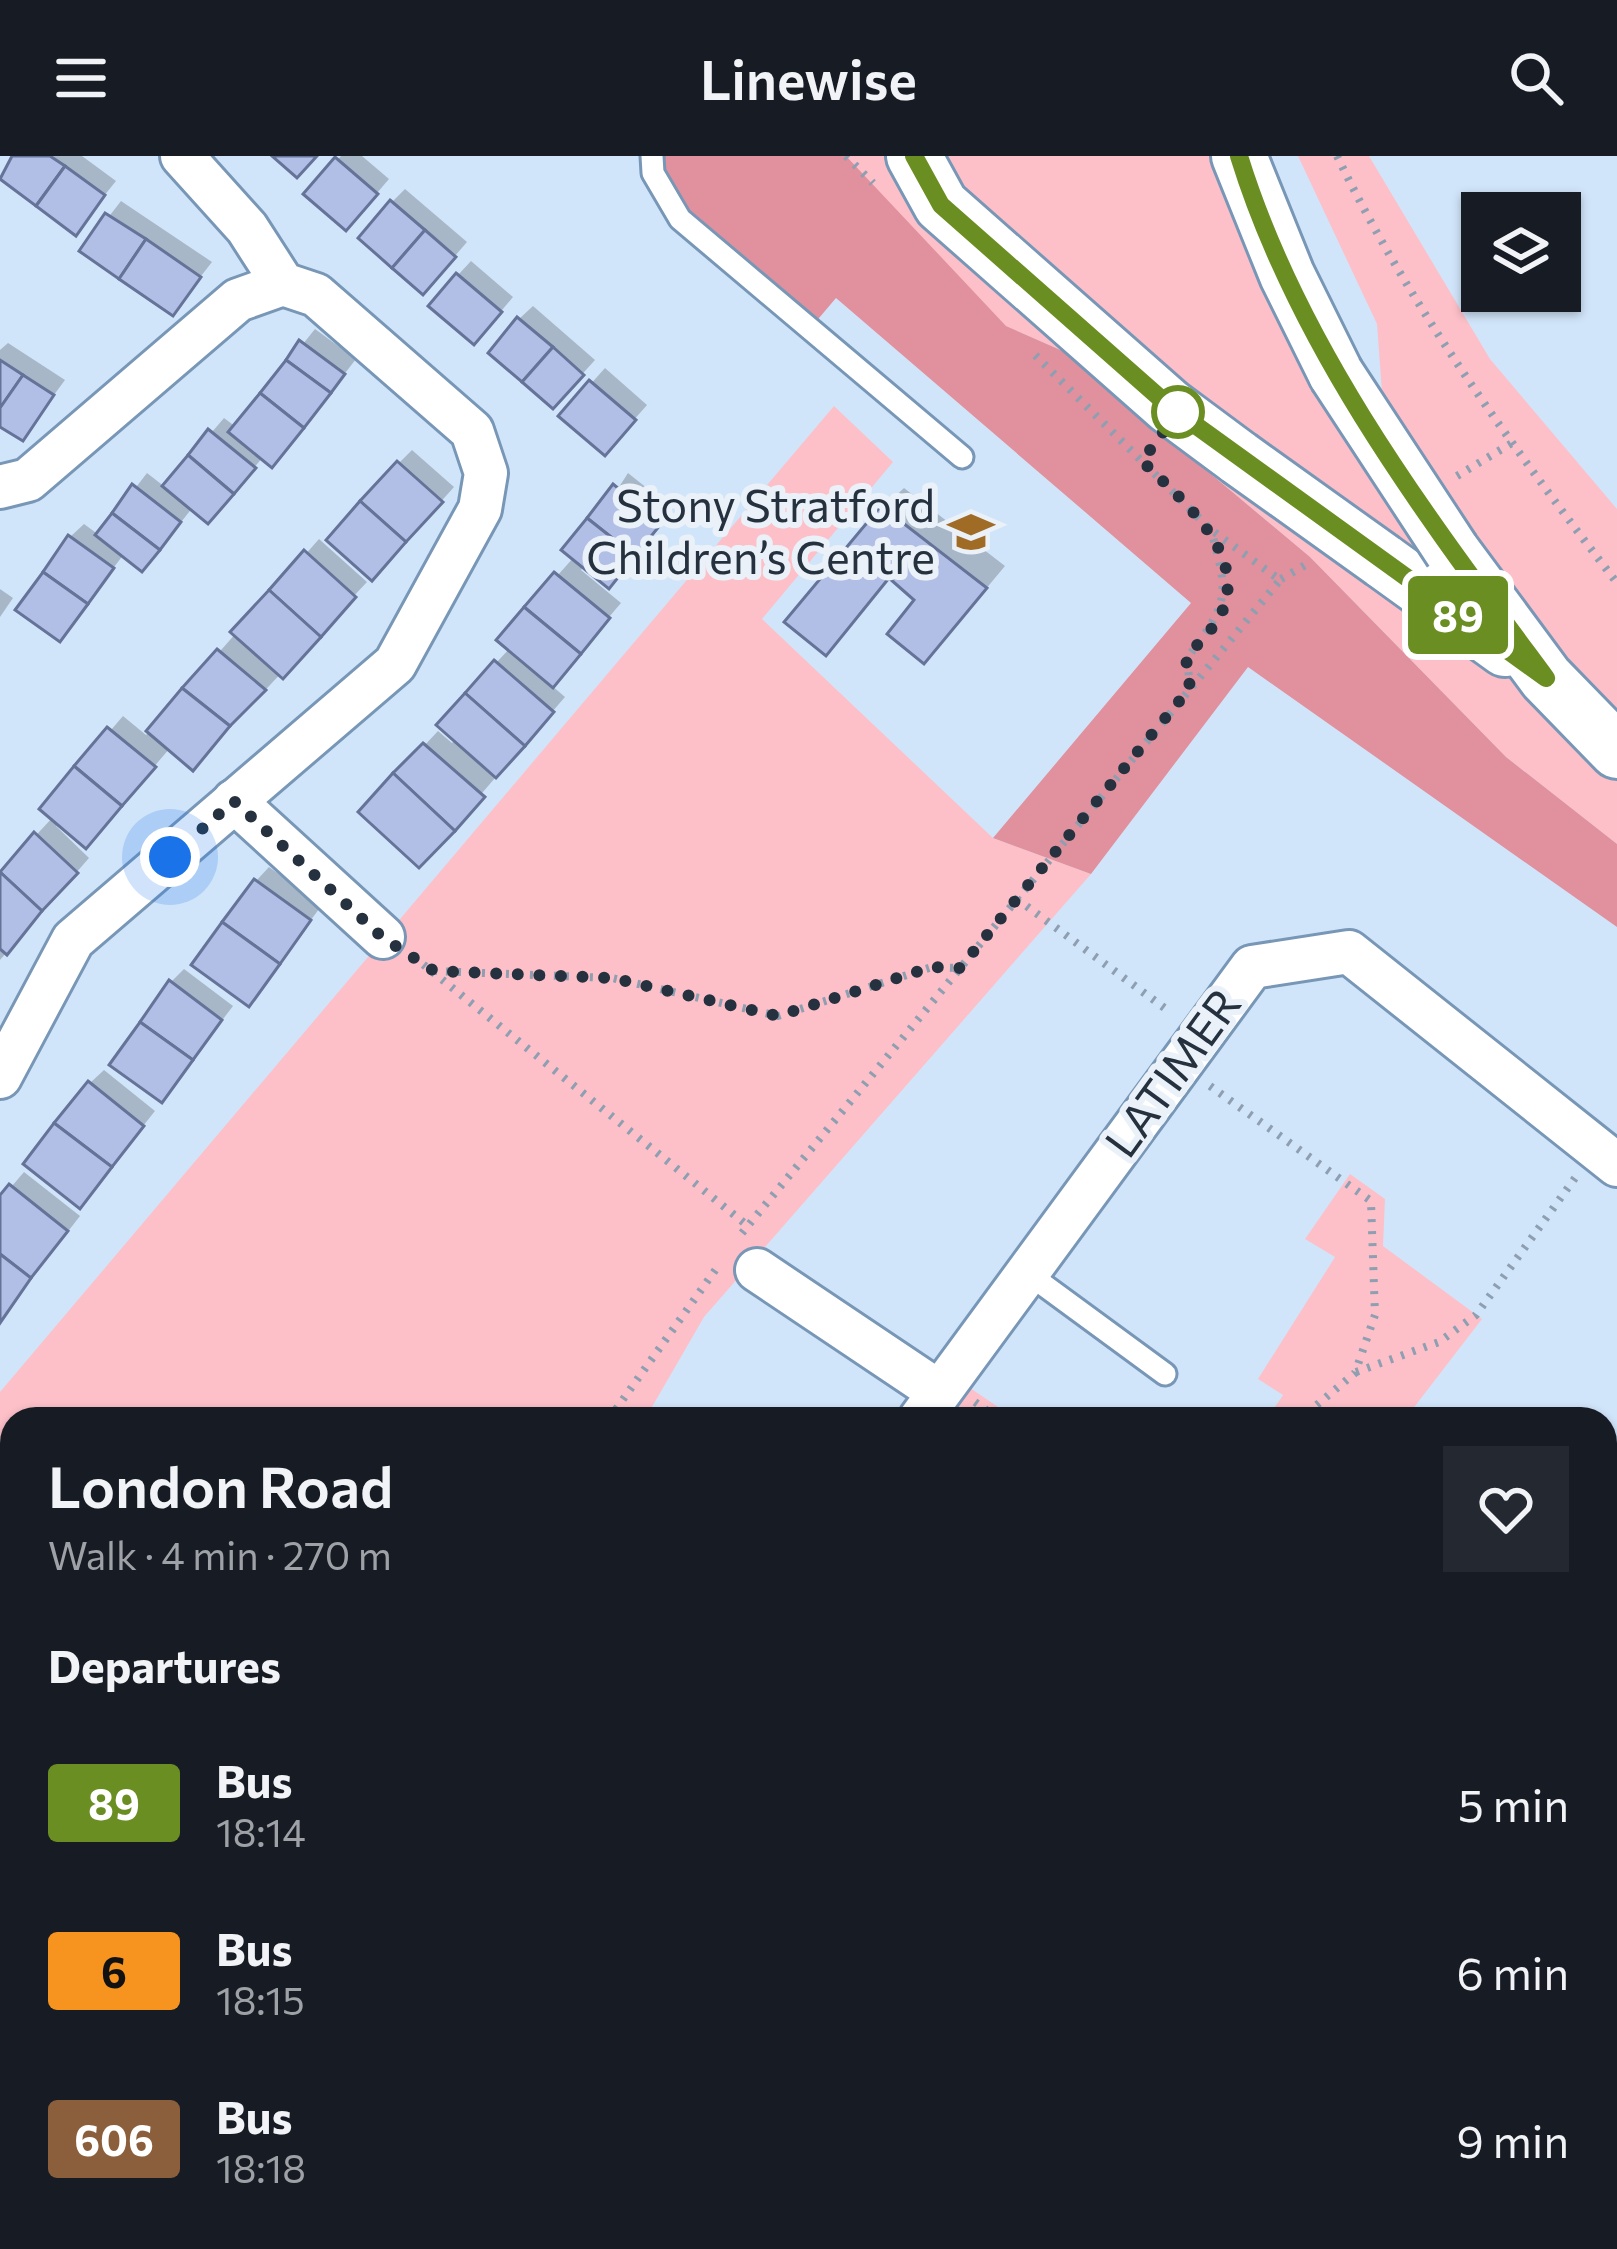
<!DOCTYPE html>
<meta charset="utf-8">
<style>
:root{--surface:#171b24;--page:#242831;--text:#f1f3f6;--muted:#9ea1a6}
body{margin:0;font-family:Commissioner,sans-serif;background:var(--page);color:var(--text);height:100vh;display:flex;flex-direction:column;font-size:45px;white-space:nowrap}
*{box-sizing:border-box;margin:0}
p{font-size:39px;color:var(--muted)}
.icon{flex:none;width:66px;height:66px;fill:none;stroke:currentColor;stroke-width:2;stroke-linecap:round;stroke-linejoin:round}
.map{position:relative;flex:1;overflow:hidden}
.sheet{position:absolute;left:0px;top:1251px;width:1617px;height:843px;display:flex;flex-direction:column;background:var(--surface);border-radius:36px 36px 0 0;box-shadow:0 3px 9px #0004}
.sheet>*{flex:none}
.badge{padding:0 24px;border-radius:9px;font-size:42px;line-height:78px}
.controls{position:absolute;left:1461px;top:36px;display:grid;gap:24px}
.controls a{display:grid;place-items:center;width:120px;height:120px;border-radius:0px;background:var(--surface);box-shadow:0 3px 9px #0004;font-size:60px}
.you{position:absolute;width:60px;height:60px;margin:-30px;border:9px solid #fff;border-radius:50%;background:#1a73e8;box-shadow:0 0 0 18px #1a73e833}
.map>.badge{position:absolute;translate:-50% -50%;box-shadow:0 0 0 6px #fff}
h2{padding:0 48px;font-size:45px;line-height:108px}
.round{display:grid;place-items:center;flex:none;width:126px;height:126px;border-radius:0px;background:var(--page)}
.overview{display:flex;align-items:center;justify-content:space-between;height:204px;padding:0 48px}
h1{font-size:57px;font-weight:600;line-height:90px}
ul{padding:0;list-style:none}
li{display:flex;align-items:center;gap:36px;height:168px;padding:0 48px}
li div{flex:1}
li b{display:block;font-size:45px}
li em{font-style:normal}
li .badge{min-width:132px;font-weight:700;text-align:center}
header{display:flex;justify-content:space-between;align-items:center;height:156px;padding:0 48px;background:var(--surface);font-size:54px;font-weight:600}
.map>svg:first-child{display:block}
.green{fill:#fdc0c9}
.forest{fill:#e1909d}
.shadow{fill:#0003}
.building{fill:#b1bfe7;stroke:#667398;stroke-width:3}
.lines{fill:none;stroke-linecap:round;stroke-linejoin:round}
.service-casing{stroke:#7897b7;stroke-width:27}
.minor-casing{stroke:#7897b7;stroke-width:48}
.tertiary-casing{stroke:#7897b7;stroke-width:60}
.path{stroke:#8e9fb1;stroke-width:8;stroke-dasharray:3 9;stroke-linecap:butt}
.service{stroke:#fff;stroke-width:21}
.minor{stroke:#fff;stroke-width:42}
.tertiary{stroke:#fff;stroke-width:54}
.tertiary-bridge-casing{stroke:#7897b7;stroke-width:60;stroke-linecap:butt}
.tertiary-bridge{stroke:#fff;stroke-width:54}
.line-casing{stroke:#fff;stroke-width:27}
.line{stroke:#6b8e23;stroke-width:18}
.walk{stroke:#25313e;stroke-width:12;stroke-dasharray:0 21.6}
.stop-dot{fill:#fff;stroke:#6b8e23;stroke-width:6}
.labels{text-anchor:middle;stroke-width:12;stroke-linejoin:round;paint-order:stroke}
.poi-label{font-size:45px;fill:#25313e;stroke:#eaf1f8;text-anchor:end}
.street-label{font-size:45px;fill:#25313e;stroke:#eaf1f8}
</style>
<header><svg class="icon" aria-label="menu" viewBox="0 0 24 24"><path d="M4 6h16M4 12h16M4 18h16"/></svg>Linewise<svg class="icon" aria-label="search" viewBox="0 0 24 24"><circle cx="10" cy="10" r="6"/><path d="M15 15l6 6"/></svg></header>
<div class="map">
<svg width="1617" height="2093" viewBox="0 0 1617 2093">
<rect width="100%" height="100%" fill="#d1e5fa"/>
<g class="green">
<path d="M842 0H899L1293 323 950 23 937 0H1233L1386 291 1377 168 1298 0H1369L1490 203 1617 353V688L1506 601 1310 401 1065 196 1006 170Z"/>
<path d="M834 250 893 306 762 463 993 682 1091 718 704 1161 645 1263H12V1430L0 1443V1236Z"/>
<path d="M1350 1018 1385 1043 1383 1090 1482 1163 1405 1263H1267L1283 1239 1258 1223 1335 1101 1305 1083Z"/>
<path d="M967 1230 1016 1263H947Z"/>
<path d="M1617 2015V2093H1538L1551 2082H1605V2030Z"/>
<path d="M940 2082H1367L1383 2093H951Z"/>
</g>
<g class="forest">
<path d="M652 0H846L1006 170 1065 196 1310 401 1506 601 1617 688V771L1248 511 1091 718 993 682 1191 447 836 142 808 175 680 63Z"/>
<path d="M1617 1878V2015L1605 2030V1892Z"/>
<path d="M1436 2082H1551L1538 2093H1426Z"/>
</g>
<g class="shadow">
<path d="M15 0H82L116 25 75 76 1 20Z"/>
<path d="M341 0H362L389 23 359 58 307 38Z"/>
<path d="M405 33 467 86 436 122 392 46Z"/>
<path d="M121 45 212 106 173 156 83 94Z"/>
<path d="M471 105 513 141 487 172 458 119Z"/>
<path d="M533 150 595 204 566 236 519 163Z"/>
<path d="M315 173 356 203 285 295 263 301 221 351H193L155 399 124 398 60 482 70 381 84 368 99 379 147 317 165 331 224 262 236 271Z"/>
<path d="M8 187 65 224 22 282 0 267V194Z"/>
<path d="M605 212 647 249 618 282 562 260Z"/>
<path d="M412 294 454 331 385 408 399 307Z"/>
<path d="M628 317 673 353 622 415 585 409 581 414 621 447 551 529 565 541 432 695 362 656 438 575 452 587 456 583 496 507 510 492 500 484 574 401Z"/>
<path d="M904 332 1005 410 944 483 918 443 891 420 826 496 883 352Z"/>
<path d="M319 383 367 426 206 597 170 592 99 675 59 666 56 670 89 702 0 804V718L53 661 43 653 123 560 146 579Z"/>
<path d="M0 433 13 442 0 461Z"/>
<path d="M269 711 322 749 249 847 256 725Z"/>
<path d="M184 813 233 850 162 943 171 826Z"/>
<path d="M104 914 155 955 80 1049 90 927Z"/>
<path d="M24 1016 80 1060 0 1163V1044Z"/>
</g>
<g class="building">
<path d="M12 0H50L65 10 36 50 0 23Z"/>
<path d="M272 0H317L297 22Z"/>
<path d="M335 1 378 38 346 75 303 38Z"/>
<path d="M65 10 105 39 76 80 36 50Z"/>
<path d="M390 44 425 74 392 112 358 82Z"/>
<path d="M105 57 146 83 119 123 79 95Z"/>
<path d="M425 74 456 101 423 139 392 112Z"/>
<path d="M146 83 201 121 173 160 119 123Z"/>
<path d="M456 117 502 156 474 189 428 150Z"/>
<path d="M517 161 553 191 522 226 488 197Z"/>
<path d="M299 184 345 218 331 237 286 204Z"/>
<path d="M553 191 584 219 553 253 522 226Z"/>
<path d="M0 204 23 219 0 252Z"/>
<path d="M286 204 331 237 304 272 260 237Z"/>
<path d="M23 219 54 239 23 285 0 271V252Z"/>
<path d="M589 224 636 264 605 300 558 260Z"/>
<path d="M260 237 304 272 272 312 228 276Z"/>
<path d="M208 273 256 312 234 338 188 299Z"/>
<path d="M188 299 234 338 208 368 162 330Z"/>
<path d="M397 305 443 346 406 386 360 345Z"/>
<path d="M132 328 181 366 160 394 112 357Z"/>
<path d="M613 328 661 368 635 400 587 362Z"/>
<path d="M360 345 406 386 372 425 326 384Z"/>
<path d="M881 350 987 432 924 508 887 478 914 444 889 422 826 500 784 466Z"/>
<path d="M112 357 160 394 142 416 95 379Z"/>
<path d="M587 362 635 400 609 433 561 394Z"/>
<path d="M68 379 114 412 88 448 43 416Z"/>
<path d="M304 394 356 441 321 481 269 434Z"/>
<path d="M43 416 88 448 60 486 15 454Z"/>
<path d="M554 416 610 462 581 498 524 451Z"/>
<path d="M269 434 321 481 283 523 230 476Z"/>
<path d="M524 451 581 498 553 532 496 484Z"/>
<path d="M217 493 266 534 230 570 182 532Z"/>
<path d="M494 504 554 556 525 590 465 537Z"/>
<path d="M182 532 230 570 193 615 146 575Z"/>
<path d="M465 537 525 590 496 622 436 569Z"/>
<path d="M107 571 156 611 122 650 74 610Z"/>
<path d="M423 587 485 641 455 675 393 617Z"/>
<path d="M74 610 122 650 86 693 39 653Z"/>
<path d="M393 617 455 675 419 712 358 656Z"/>
<path d="M34 676 78 717 42 755 0 716Z"/>
<path d="M0 716 42 755 7 799 0 793Z"/>
<path d="M254 723 311 764 280 808 222 766Z"/>
<path d="M222 766 280 808 249 851 191 809Z"/>
<path d="M169 824 222 864 193 904 140 866Z"/>
<path d="M140 866 193 904 162 947 109 909Z"/>
<path d="M88 925 144 970 112 1011 54 967Z"/>
<path d="M54 967 112 1011 80 1053 23 1008Z"/>
<path d="M9 1028 68 1075 31 1122 0 1098V1039Z"/>
<path d="M0 1098 31 1122 0 1167Z"/>
</g>
<g class="lines">
<g class="service-casing">
<g id="service">
<path d="M652 0 653 17 680 63 962 301"/>
<path d="M1026 1116 1165 1218"/>
<path d="M1605 1572 1617 1580"/>
</g>
</g>
<g class="minor-casing">
<g id="minor">
<path d="M0 331 28 324 238 144 283 128"/>
<path d="M234 645 383 781"/>
<path d="M0 921 73 784 395 508 480 353 486 317 472 275 316 139 283 128 247 72 182 0"/>
<path d="M757 1114 939 1236"/>
<path d="M920 1263 1252 811 1349 796 1617 1009"/>
<path d="M1605 1489 1617 1473"/>
<path d="M0 1987 12 1971"/>
<path d="M938 2082 949 2093"/>
<path d="M661 2093 671 2082"/>
</g>
</g>
<g class="tertiary-casing">
<g id="tertiary">
<path d="M914 0 941 49 1169 250 1239 302"/>
<path d="M1239 0 1287 119 1336 218"/>
<path d="M1452 395 1546 522 1617 595"/>
<path d="M1383 405 1505 493"/>
</g>
</g>
<g class="path">
<path d="M846 0 873 27"/>
<path d="M1337 0C1411 153 1513 292 1617 427"/>
<path d="M1457 320 1512 287"/>
<path d="M1281 423 1309 407"/>
<path d="M1190 531 1187 502C1228 448 1230 440 1211 375"/>
<path d="M1017 743 1170 856"/>
<path d="M414 801 748 1070"/>
<path d="M434 815 612 822 778 860 932 811 960 812"/>
<path d="M1210 930 1371 1045 1375 1159 1355 1217 1300 1263"/>
<path d="M742 1077 1280 424 1210 373 1031 195"/>
<path d="M1356 1216 1439 1186 1476 1159 1575 1022"/>
<path d="M975 1246 999 1263"/>
<path d="M609 1263 716 1113"/>
<path d="M1026 2082 1037 2093"/>
</g>
<use href="#service" class="service"/>
<use href="#minor" class="minor"/>
<use href="#tertiary" class="tertiary"/>
<g class="tertiary-bridge-casing">
<g id="tertiary-bridge">
<path d="M1336 218 1452 395"/>
<path d="M1239 302 1383 405"/>
</g>
</g>
<use href="#tertiary-bridge" class="tertiary-bridge"/>
</g>
<g class="lines">
<g class="line-casing">
<path id="line" d="M914 0 941 49 1169 250 1546 522C1427 361 1299 194 1239 0"/>
</g>
<use href="#line" class="line"/>
<path class="walk" d="M170 701 234 645 382 781 434 815 612 822 778 860 932 811 960 812 1190 532 1186 502C1197 488 1215 472 1222 456 1248 395 1179 342 1142 305L1178 256"/>
</g>
<defs>
<g id="school-bare" transform="scale(3.6)"><path d="M0-5L7-2L0 1L-7-2ZM-4 1L0 2.5L4 1V4Q0 6-4 4Z" fill="#a06b24" stroke="#eaf1f8" stroke-width="2.5" paint-order="stroke"/></g>
</defs>
<g fill-rule="evenodd">
<use href="#school-bare" x="971" y="376"/>
</g>
<circle class="stop-dot" cx="1178" cy="256" r="24"/>
<g class="labels">
<g class="poi-label">
<text x="935" y="366">Stony Stratford<tspan x="935" dy="52">Children’s Centre</tspan></text>
</g>
<g class="street-label">
<text transform="translate(1173 917) rotate(-54)" y="16">LATIMER</text>
</g>
</g>
</svg>
<div class="controls">
<a><svg class="icon" aria-label="layers" viewBox="0 0 24 24"><path d="M12 4l9 5-9 5-9-5zM3 14l9 5 9-5"/></svg></a>
</div>
<div class="you" style="left:170px;top:701px"></div>
<b class="badge" style="left:1458px;top:459px;background:#6b8e23;color:#fff">89</b>
<section class="sheet">
<div class="overview"><div><h1>London Road</h1><p>Walk · 4 min · 270 m</p></div><a class="round"><svg class="icon" aria-label="heart" viewBox="0 0 24 24"><path d="M12 20l-8-8c-3-5 5-10 8-4 3-6 11-1 8 4z"/></svg></a></div>
<h2>Departures</h2>
<ul>
<li><span class="badge" style="background:#6b8e23;color:#fff">89</span><div><b>Bus</b><p>18:14</p></div><em>5 min</em></li>
<li><span class="badge" style="background:#f6941f;color:#111">6</span><div><b>Bus</b><p>18:15</p></div><em>6 min</em></li>
<li><span class="badge" style="background:#8b5e3c;color:#fff">606</span><div><b>Bus</b><p>18:18</p></div><em>9 min</em></li>
</ul>
</section>
</div>
